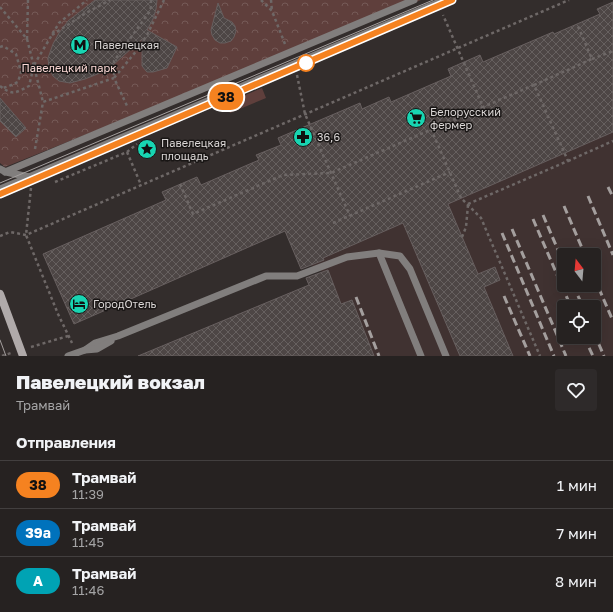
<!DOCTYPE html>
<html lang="ru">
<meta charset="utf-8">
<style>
:root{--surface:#262221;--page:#2e2a2a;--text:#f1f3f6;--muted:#a4a4a5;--line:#423f3f}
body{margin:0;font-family:"Golos Text",sans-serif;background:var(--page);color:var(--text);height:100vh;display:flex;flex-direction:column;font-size:15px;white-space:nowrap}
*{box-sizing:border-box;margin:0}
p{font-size:13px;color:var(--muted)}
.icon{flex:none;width:22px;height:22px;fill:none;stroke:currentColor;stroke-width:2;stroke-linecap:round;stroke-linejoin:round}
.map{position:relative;height:356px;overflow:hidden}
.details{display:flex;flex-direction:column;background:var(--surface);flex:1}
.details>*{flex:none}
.badge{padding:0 8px;border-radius:13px;font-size:14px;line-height:26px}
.needle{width:26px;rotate:344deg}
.controls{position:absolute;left:557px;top:248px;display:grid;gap:8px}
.controls a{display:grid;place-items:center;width:44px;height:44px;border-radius:4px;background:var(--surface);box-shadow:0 4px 16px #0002,0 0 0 1px var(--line);font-size:20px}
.map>.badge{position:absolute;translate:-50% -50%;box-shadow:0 0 0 2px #fff}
h2{padding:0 16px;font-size:15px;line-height:36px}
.round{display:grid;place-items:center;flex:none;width:42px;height:42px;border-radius:4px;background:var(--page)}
.overview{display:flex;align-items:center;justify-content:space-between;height:68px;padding:0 16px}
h1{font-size:19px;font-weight:800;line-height:30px}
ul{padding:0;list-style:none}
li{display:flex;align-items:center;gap:12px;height:48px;padding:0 16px;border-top:1px solid var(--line)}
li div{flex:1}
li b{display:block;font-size:15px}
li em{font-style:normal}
li .badge{min-width:44px;font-weight:700;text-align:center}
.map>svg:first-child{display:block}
.built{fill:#403231;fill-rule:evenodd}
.grass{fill:#5f3f3c}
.forest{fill:url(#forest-crowns)}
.building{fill:url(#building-cross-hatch);stroke:#675f5f}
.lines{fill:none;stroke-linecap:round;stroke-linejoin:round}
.path{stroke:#6e6867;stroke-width:2.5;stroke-dasharray:3 3;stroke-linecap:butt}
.lane{stroke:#817e7d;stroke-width:7}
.secondary{stroke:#b0aaaa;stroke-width:8}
.tram{stroke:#a49f9e;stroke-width:1}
.rail{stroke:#a49f9e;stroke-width:3;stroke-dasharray:8 4;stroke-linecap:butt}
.line-casing{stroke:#fff;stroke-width:9}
.line{stroke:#f58220;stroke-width:6}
.stop-dot{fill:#fff;stroke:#f58220;stroke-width:2}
.labels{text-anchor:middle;stroke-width:3;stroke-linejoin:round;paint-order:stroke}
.poi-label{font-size:11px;fill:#dbd7d6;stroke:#191615;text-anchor:start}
.park-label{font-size:11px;fill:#f9d7d4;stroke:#191615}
</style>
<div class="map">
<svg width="613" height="356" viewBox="0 0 613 356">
<defs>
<pattern id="forest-crowns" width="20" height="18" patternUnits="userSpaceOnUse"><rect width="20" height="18" fill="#5f3f3c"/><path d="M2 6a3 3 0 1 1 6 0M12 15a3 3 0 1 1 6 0" fill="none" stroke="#755a57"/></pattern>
<pattern id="building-cross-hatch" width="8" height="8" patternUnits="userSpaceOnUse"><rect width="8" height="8" fill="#4d4645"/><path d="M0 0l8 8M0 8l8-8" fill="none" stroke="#66605f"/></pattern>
</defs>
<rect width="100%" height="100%" fill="#332d2c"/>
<path class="built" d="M613 132V356H360L330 276 309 264ZM564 255H594V285H564ZM564 307H594V337H564Z"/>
<path class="grass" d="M262 88 266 98 230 113 226 103Z"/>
<path class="forest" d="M0 0H421L5 167 0 163Z"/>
<g class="building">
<path d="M95 0H157L156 9 153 19 147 30 177 47 167 68 153 72H147L142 66V39L113 65 100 73 85 79 70 83 59 81 53 76 49 68 48 58 53 44 59 33 68 21Z"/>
<path d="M613 2V132L448 204 478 274 495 267 500 280 484 287 513 356H460L403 223 323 258 324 260 301 269 285 231 74 324 43 254 166 200 162 192 197 177 201 185 259 160 256 155 281 145 278 138 360 103 362 109 389 97 391 102 451 76 448 69 480 55 483 62 553 32 554 34 600 14 597 9Z"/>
<path d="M218 3 224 18 232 22 235 26 236 31 234 37 231 41 225 43H220L215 40 212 35 211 30Z"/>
<path d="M0 98 26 128 16 137 0 121Z"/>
<path d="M328 270 341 304 352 300 374 356H138L309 285 306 278Z"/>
</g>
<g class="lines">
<g class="path">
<path d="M151 0V6L150 11 114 61V78L138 49 147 35 164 0"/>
<path d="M261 0 272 11 285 44"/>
<path d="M271 0 272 11"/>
<path d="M0 7 27 39 43 102"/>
<path d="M52 35 86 13 110 0"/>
<path d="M27 39 28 0"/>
<path d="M0 47 3 46 16 54 21 72 18 82 9 86 3 88"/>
<path d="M592 59 613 51"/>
<path d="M297 75 305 114 350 216"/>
<path d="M534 85 592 59 577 24"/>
<path d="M0 86C13 96 15 93 29 86L34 65 59 23 87 0"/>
<path d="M431 129 461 198 481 218 540 356"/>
<path d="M35 149 43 102 114 78 128 108"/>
<path d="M127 152 137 144"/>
<path d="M568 161 613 141"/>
<path d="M55 182 127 152 141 185"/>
<path d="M180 184 193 214 283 175 331 173 483 107 443 15"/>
<path d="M31 188 26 235 58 314 72 343"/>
<path d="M468 204 568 161 534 85 483 107"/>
<path d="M333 223 450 172"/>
<path d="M0 236 10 232 26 235 569 0"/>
<path d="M462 237 466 227 468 205"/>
<path d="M31 347 68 336"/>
<path d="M2 356 11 353"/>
</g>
<g class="lane">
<path d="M0 169 6 172 29 177 444 0"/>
<path d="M5 172 414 0"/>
<path d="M0 189 29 177"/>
<path d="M379 253 421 356"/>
<path d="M85 350 95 343 118 336 266 276H297L347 257 379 253 400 256 410 269 446 356"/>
<path d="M68 356 85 350 97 349 111 341"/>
</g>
<path class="secondary" d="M0 294 23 356"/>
<g class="tram">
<path d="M0 183 433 0"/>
<path d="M0 193 452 0"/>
<path d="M0 340 6 356"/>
</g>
<g class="rail">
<path d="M608 187 613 197"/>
<path d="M588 196 613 255"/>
<path d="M564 206 585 255"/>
<path d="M543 215 564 264"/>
<path d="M533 219 571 307"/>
<path d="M512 229 566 356"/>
<path d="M502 233 554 356"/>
<path d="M594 277 613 321"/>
<path d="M573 285 583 307"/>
<path d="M504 296 530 356"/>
<path d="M356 297 379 356"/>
<path d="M594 333 604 356"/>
<path d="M584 337 593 356"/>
</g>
</g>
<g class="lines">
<g class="line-casing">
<path id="line" d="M0 194 452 0"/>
</g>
<use href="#line" class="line"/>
</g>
<defs>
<g id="metro-disc" transform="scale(1)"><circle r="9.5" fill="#18d5b2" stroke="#191615"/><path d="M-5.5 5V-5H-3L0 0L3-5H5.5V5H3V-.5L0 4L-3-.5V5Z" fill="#111"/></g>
<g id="supermarket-disc" transform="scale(1)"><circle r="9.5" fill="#18d5b2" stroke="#191615"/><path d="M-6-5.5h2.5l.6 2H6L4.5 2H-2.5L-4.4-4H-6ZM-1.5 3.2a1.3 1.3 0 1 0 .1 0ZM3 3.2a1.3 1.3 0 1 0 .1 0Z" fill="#111"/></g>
<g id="pharmacy-disc" transform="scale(1)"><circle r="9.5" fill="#18d5b2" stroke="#191615"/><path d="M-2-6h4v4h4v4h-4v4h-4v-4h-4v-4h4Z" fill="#111"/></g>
<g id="sight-disc" transform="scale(1)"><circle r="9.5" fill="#18d5b2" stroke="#191615"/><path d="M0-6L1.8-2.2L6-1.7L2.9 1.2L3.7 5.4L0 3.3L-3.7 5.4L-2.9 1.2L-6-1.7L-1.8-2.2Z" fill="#111"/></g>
<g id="hotel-disc" transform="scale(1)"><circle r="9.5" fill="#18d5b2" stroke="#191615"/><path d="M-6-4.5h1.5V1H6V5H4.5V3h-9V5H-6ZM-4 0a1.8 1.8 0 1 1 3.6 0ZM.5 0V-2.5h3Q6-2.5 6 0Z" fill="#111"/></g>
</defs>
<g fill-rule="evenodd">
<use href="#metro-disc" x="80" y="45"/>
<use href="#supermarket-disc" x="416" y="118"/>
<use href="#pharmacy-disc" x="303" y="137"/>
<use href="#sight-disc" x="147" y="149"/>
<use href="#hotel-disc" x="79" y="304"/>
</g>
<circle class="stop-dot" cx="306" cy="63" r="8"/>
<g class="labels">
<g class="poi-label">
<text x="94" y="49">Павелецкая</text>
<text x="430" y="116">Белорусский<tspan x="430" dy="13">фермер</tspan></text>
<text x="317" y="141">36,6</text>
<text x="161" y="147">Павелецкая<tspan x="161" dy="13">площадь</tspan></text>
<text x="93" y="308">ГородОтель</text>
</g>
<g class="park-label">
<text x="69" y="72">Павелецкий парк</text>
</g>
</g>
</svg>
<div class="controls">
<a><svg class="needle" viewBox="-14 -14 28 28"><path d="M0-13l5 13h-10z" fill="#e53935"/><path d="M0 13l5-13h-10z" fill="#a4a4a5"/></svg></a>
<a><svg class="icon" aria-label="locate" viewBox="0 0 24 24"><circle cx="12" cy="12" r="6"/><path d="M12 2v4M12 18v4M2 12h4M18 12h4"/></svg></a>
</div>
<b class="badge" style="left:226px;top:97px;background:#f58220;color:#111">38</b>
</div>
<section class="details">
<div class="overview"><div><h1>Павелецкий вокзал</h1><p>Трамвай</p></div><a class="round"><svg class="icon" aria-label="heart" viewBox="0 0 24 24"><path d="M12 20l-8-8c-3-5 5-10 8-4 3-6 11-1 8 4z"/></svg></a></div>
<h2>Отправления</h2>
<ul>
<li><span class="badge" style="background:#f58220;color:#111">38</span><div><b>Трамвай</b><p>11:39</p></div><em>1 мин</em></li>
<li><span class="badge" style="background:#0072bc;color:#fff">39а</span><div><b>Трамвай</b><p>11:45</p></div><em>7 мин</em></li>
<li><span class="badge" style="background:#00a3b4;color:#fff">А</span><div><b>Трамвай</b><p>11:46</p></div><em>8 мин</em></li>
</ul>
</section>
